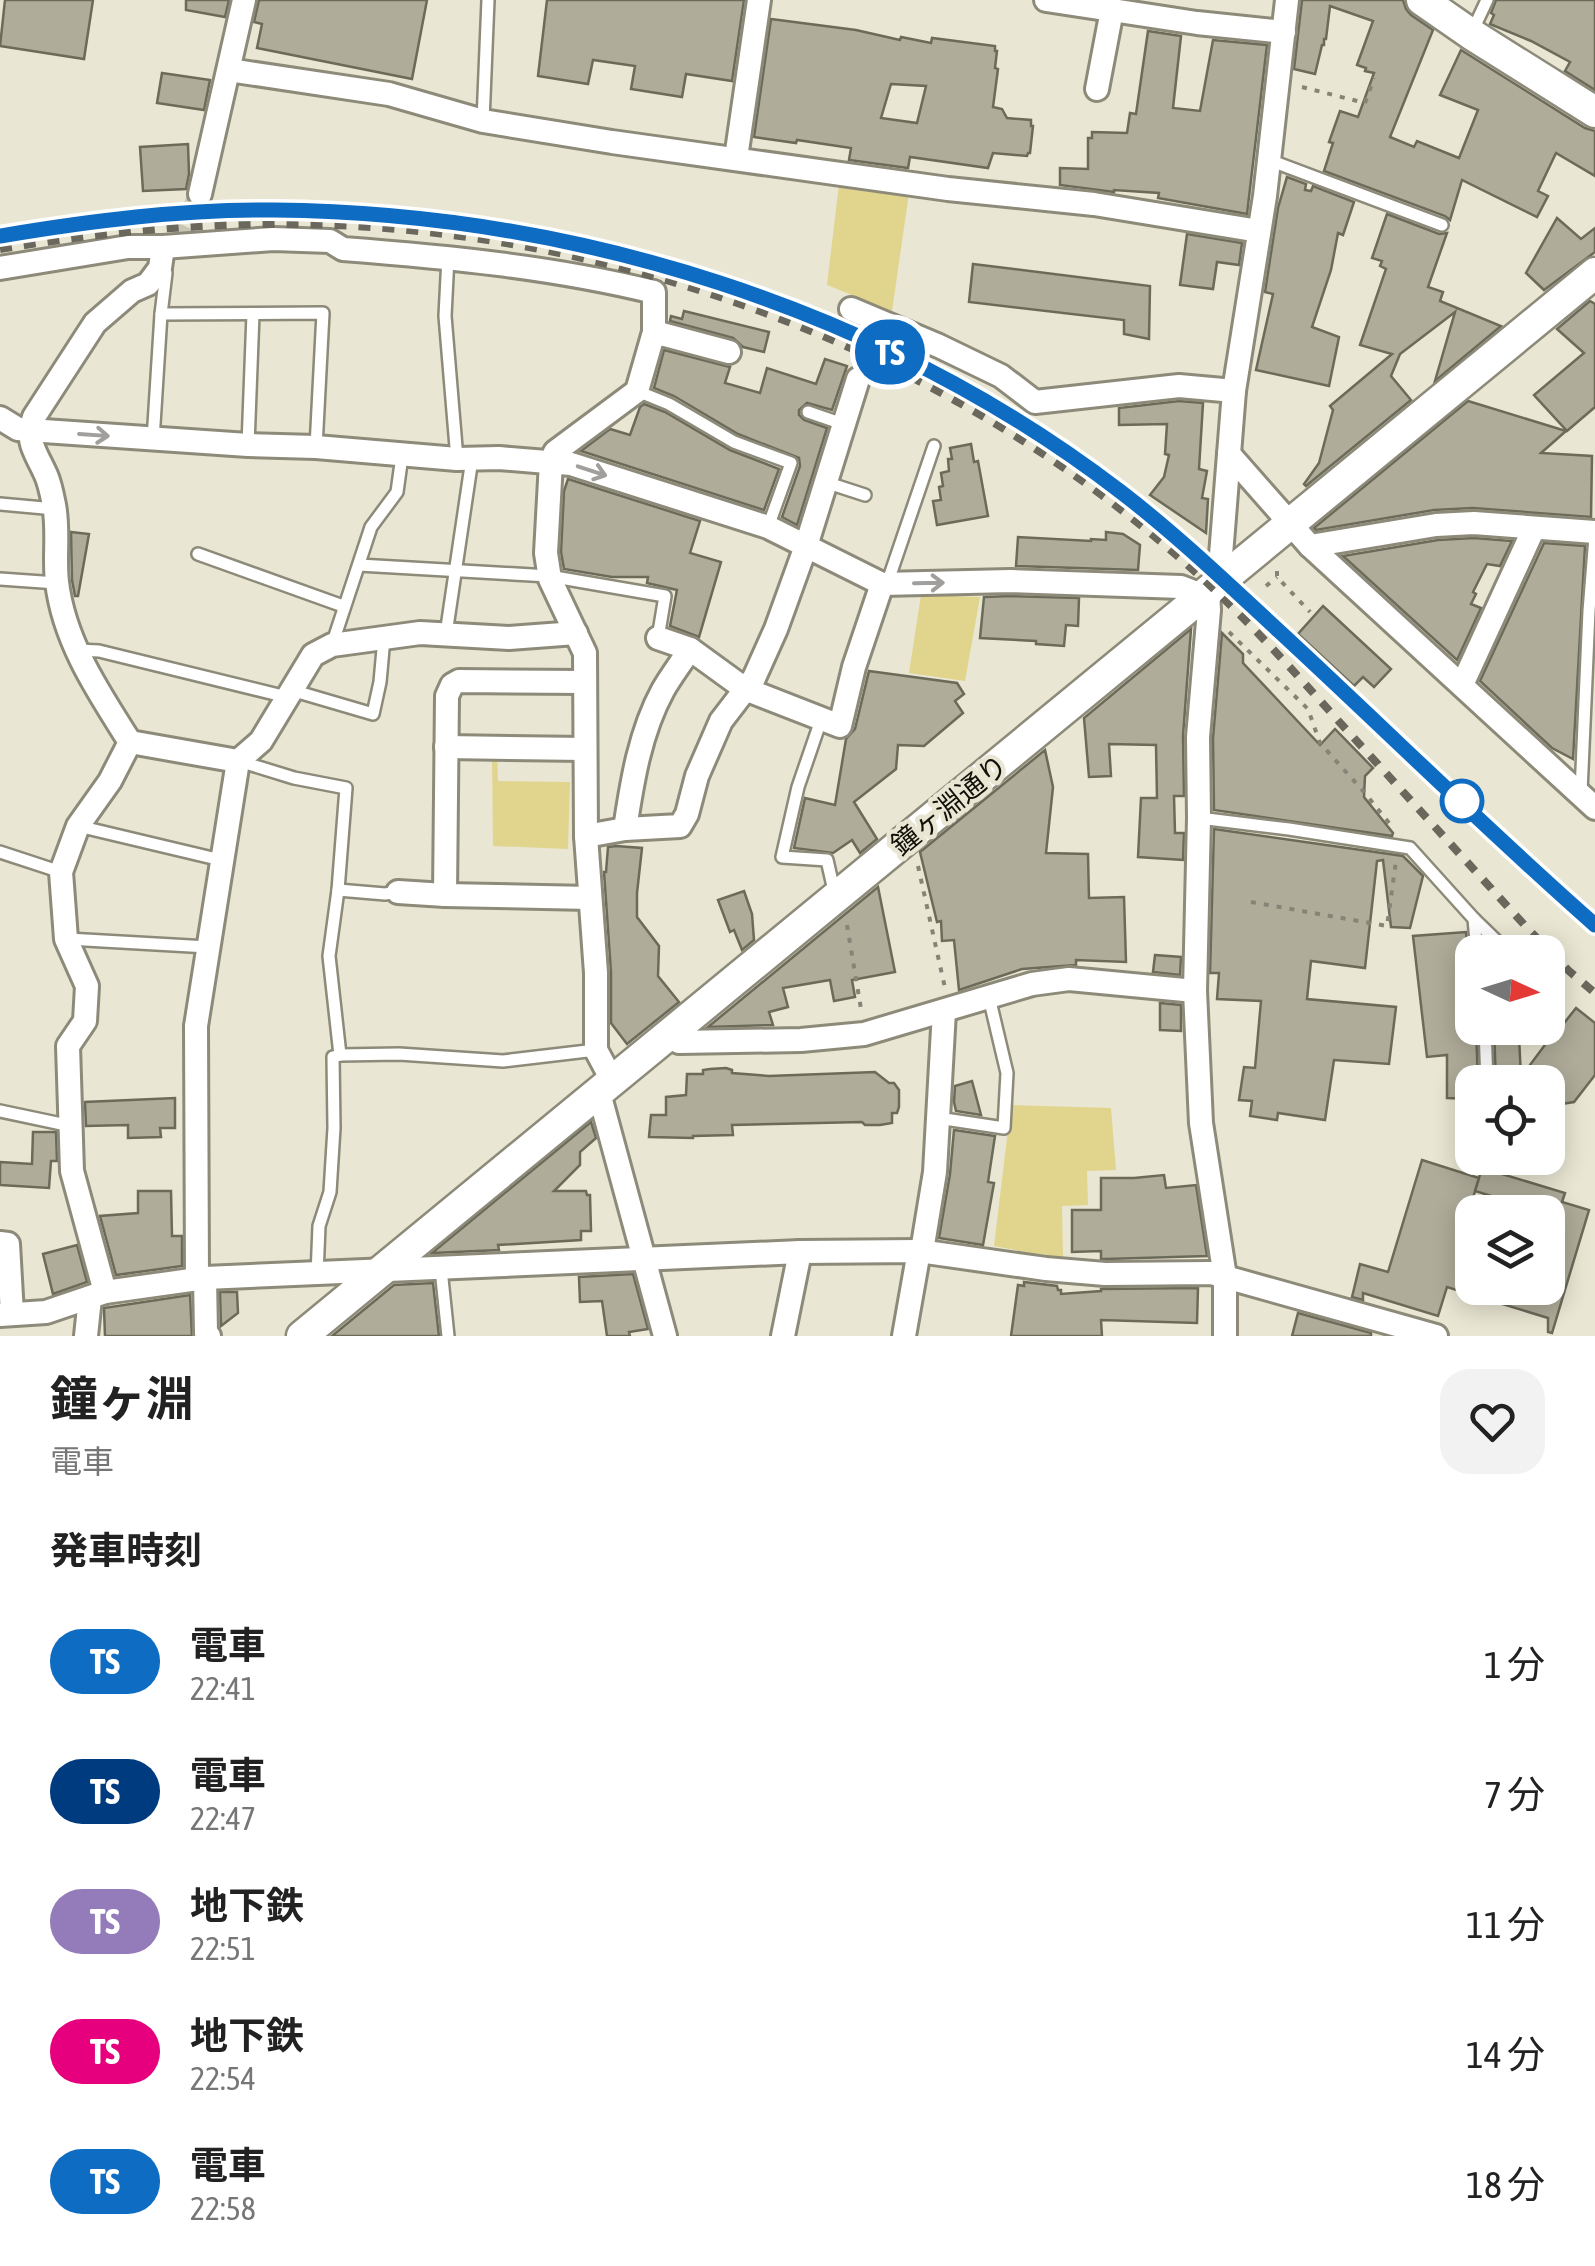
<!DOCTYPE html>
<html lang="ja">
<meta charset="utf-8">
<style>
:root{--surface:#fff;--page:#f2f2f2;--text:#222;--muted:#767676}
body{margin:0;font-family:"Asap Condensed","Noto Sans JP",sans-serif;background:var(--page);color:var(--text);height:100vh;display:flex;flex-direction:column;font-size:38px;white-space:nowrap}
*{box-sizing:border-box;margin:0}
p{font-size:32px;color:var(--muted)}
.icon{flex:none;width:55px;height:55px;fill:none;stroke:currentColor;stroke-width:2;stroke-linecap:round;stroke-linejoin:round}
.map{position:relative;height:1336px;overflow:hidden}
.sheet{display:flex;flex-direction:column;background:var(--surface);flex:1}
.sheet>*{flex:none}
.badge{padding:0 20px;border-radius:32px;font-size:35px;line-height:65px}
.needle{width:65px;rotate:94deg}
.buttons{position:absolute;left:1455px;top:935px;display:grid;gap:20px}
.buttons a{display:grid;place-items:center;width:110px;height:110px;border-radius:20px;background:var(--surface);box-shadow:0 5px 25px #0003;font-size:50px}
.map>.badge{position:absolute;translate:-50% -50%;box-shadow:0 0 0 5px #fff}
h2{padding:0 50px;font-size:38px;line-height:90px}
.round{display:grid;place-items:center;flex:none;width:105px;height:105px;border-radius:30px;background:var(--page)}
.headline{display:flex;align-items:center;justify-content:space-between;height:170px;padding:0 50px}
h1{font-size:48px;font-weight:700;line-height:75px}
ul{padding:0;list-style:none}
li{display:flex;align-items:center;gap:30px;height:130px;padding:0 50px}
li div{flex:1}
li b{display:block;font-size:38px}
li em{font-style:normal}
li .badge{min-width:110px;font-weight:700;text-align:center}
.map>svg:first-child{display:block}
.green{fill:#e1d48c}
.building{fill:#afac9a;stroke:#6c6a59;stroke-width:2.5;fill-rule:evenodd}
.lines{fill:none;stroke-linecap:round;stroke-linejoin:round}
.street-tunnel{stroke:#c9c6b5;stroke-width:22;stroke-dasharray:22 11;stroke-linecap:butt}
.lane-casing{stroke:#8d8a79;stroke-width:16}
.street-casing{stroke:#8d8a79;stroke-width:28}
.secondary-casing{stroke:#8d8a79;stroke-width:35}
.path{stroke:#868477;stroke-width:4;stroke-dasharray:5 8;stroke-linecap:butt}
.lane{stroke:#fff;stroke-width:11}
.street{stroke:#fff;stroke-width:22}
.secondary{stroke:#fff;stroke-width:30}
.rail{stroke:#6a685d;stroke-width:8;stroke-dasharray:12 12;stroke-linecap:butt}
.oneway{stroke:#a09f9d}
.line-casing{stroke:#fff;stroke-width:22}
.line{stroke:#0f6cc3;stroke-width:15}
.stop-dot{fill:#fff;stroke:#0f6cc3;stroke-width:5}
.labels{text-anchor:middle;stroke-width:9;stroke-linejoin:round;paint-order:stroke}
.street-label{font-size:28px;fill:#111009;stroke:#e9e6d3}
</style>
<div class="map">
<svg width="1595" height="1336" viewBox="0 0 1595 1336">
<rect width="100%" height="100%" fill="#e9e6d3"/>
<g class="green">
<path d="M839 184 909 193 892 311 827 285Z"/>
<path d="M921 595 980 597 965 681 909 673Z"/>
<path d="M492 753H497L498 781 570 782 568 849 493 846Z"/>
<path d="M1011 1105 1111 1108 1116 1170 1087 1171 1088 1205 1062 1206 1063 1259 994 1246Z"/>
</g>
<g class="building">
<path d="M5 0H93L84 59 0 46Z"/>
<path d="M186 0H229L225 17 186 10Z"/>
<path d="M259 0H427L412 79 257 48 262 24 254 22Z"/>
<path d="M547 0H744L732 81 686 74 682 97 631 89 635 66 593 60 588 84 538 76Z"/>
<path d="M1302 0H1403L1406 9 1411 15 1433 30 1390 137 1414 147 1417 141 1459 158 1478 110 1440 95 1461 50 1585 128 1595 131V176L1556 153 1538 191 1548 196 1537 217 1462 180 1450 220 1445 216 1324 171 1333 143 1329 142 1340 111 1358 117 1374 73 1365 71 1366 68 1357 65 1373 21 1330 6 1326 39H1324V45H1322L1315 74 1294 69Z"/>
<path d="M1496 0H1595V90L1565 71 1570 62 1531 41 1490 24 1494 15 1491 13Z"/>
<path d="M771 19 856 30 900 40 901 37 931 43 932 38 995 46V51H997L995 68 998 69 993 107 1002 109 1007 118 1031 120V126H1033L1030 153H1028L1027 156 993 153 988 168 910 157 908 168 849 160 851 148 797 140 796 143 754 137ZM891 84 926 86 917 123 881 118Z"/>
<path d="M1148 31 1181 36 1173 108 1200 111 1213 40 1267 45 1247 214 1158 198 1159 193 1114 190V192L1060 185V168L1088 169V138H1092V132L1127 133 1130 113 1136 114Z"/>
<path d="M162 73 210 80 204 110 157 103Z"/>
<path d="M188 144 189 174 186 189 143 191 140 147Z"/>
<path d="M1287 177 1306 184 1305 190 1311 191 1313 186 1354 202 1343 235 1338 233 1331 270 1312 327 1339 337 1329 386 1256 370 1273 294 1265 292 1278 208Z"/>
<path d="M1387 214 1439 234 1447 233 1428 287 1443 292 1440 301 1501 326 1435 381 1455 312 1400 354 1391 376 1411 400 1306 486 1304 484 1319 463 1333 410 1330 406 1392 354 1360 345 1386 269 1380 266 1382 261 1372 258Z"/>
<path d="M1557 218 1581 239 1595 228V252L1544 290 1526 273Z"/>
<path d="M1187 234 1242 243 1239 265 1217 262 1213 289 1180 285Z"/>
<path d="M973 264 1150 286 1149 339 1124 334V320L969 302Z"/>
<path d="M1590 301 1595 304V407L1567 431 1534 395 1584 353 1557 329Z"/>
<path d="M684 311 769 332 764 352 743 347 733 338 670 321 671 316 682 319Z"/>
<path d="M664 350 730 367 725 383 760 393 767 368 816 384 825 359 847 366 832 410 807 403 799 410V415L804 420 827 428 797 525 782 517 800 466 799 458 738 434 674 396 654 388Z"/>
<path d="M1179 401 1203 403 1199 469 1207 471 1202 498 1208 499 1206 533 1150 495 1164 477 1169 455 1165 454 1167 424 1119 425V408Z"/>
<path d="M1468 401 1566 431 1541 453 1592 456 1591 517 1473 508 1434 510 1316 530 1314 528Z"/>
<path d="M644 404 665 412 730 450 779 469 764 510 581 451 610 429 630 435 640 407Z"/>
<path d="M971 444 974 462 978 461 988 516 937 525 933 501 941 500 939 487 943 486 941 473 949 471 948 459H952L950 448Z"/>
<path d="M568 479 700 521 690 553 721 562 699 637 670 626 677 590 647 583 648 577H612L564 569 561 552 564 491Z"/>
<path d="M71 532 89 534 78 596H75L72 580Z"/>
<path d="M1106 532 1123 534 1140 545 1138 570 1016 566 1018 537 1091 541V539L1106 540Z"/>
<path d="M1474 538 1512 541 1500 566 1487 564 1473 592 1476 594 1471 604 1481 608 1457 660 1343 556 1438 540Z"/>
<path d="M1544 543 1585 546 1573 759 1552 748 1480 681Z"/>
<path d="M1011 596 1079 598 1078 626 1066 625 1064 646 1036 644V641L980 638 984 597Z"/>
<path d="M1323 606 1391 669 1374 687 1363 677 1354 686 1298 634Z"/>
<path d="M1191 629 1183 736 1184 796H1174L1175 833H1184L1183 860 1138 857 1141 798H1157L1156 745 1109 744 1111 776 1089 777 1084 718Z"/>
<path d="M1222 633 1243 654V663L1320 745 1335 729 1373 768 1365 776 1364 797 1393 833 1392 836 1214 810 1213 738Z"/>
<path d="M869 671 957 683 964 694 955 701 963 713 924 746 898 745 896 769 854 802 877 839 860 853 852 840 833 853 794 848 805 798 835 805 846 739 855 729Z"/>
<path d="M1045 750 1053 787 1046 853 1088 854 1089 898 1124 897 1126 962 1076 960V965L1022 969 959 990 954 940 942 941 941 921 937 922 920 852Z"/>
<path d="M1214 829 1403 856 1423 876 1410 928 1391 927 1383 860 1377 861 1365 968 1311 961 1307 999 1396 1007 1389 1064 1334 1060 1325 1120 1278 1113 1277 1120 1250 1116 1252 1101 1239 1100 1244 1067 1255 1068 1261 1001 1217 999 1219 973H1210Z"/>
<path d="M616 846 642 848 637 893V917L659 946 658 976 679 1002 627 1044 611 1023V972L604 872H606L608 847Z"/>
<path d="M878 887 895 972 852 980 855 997 834 1001 830 980 783 988 788 1007 769 1012 773 1025 708 1027Z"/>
<path d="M744 891 752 914 754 940 742 950 734 930 730 932 718 900Z"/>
<path d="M1466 932 1468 954 1472 960V1028H1476L1478 1082H1472V1099L1447 1098V1055L1427 1057 1413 936Z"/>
<path d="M1155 955 1181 957 1180 975 1153 972Z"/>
<path d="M1160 1003 1181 1005V1031L1160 1030Z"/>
<path d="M1576 1008 1595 1023V1075L1574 1102 1548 1106V1082H1496L1494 1028H1516L1517 1037H1519L1521 1077 1559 1026 1561 1027Z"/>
<path d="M726 1068 732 1070V1073L769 1076 875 1072 889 1083H894L899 1090V1107L897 1113H892V1123L880 1125H865L862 1122 732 1125 733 1135 693 1136V1138L649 1137 651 1115H666V1097L686 1095 687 1074H703V1070L710 1069Z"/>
<path d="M972 1081 981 1115 956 1111 954 1102 955 1086Z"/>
<path d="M175 1098V1128H160L161 1137 128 1138V1125L86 1126 85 1102Z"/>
<path d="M591 1122 596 1138 580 1152V1165L554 1191H586L587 1195H590L591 1231H581V1240L498 1245 499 1250 432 1253Z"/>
<path d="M954 1130 995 1136 988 1182 994 1183 983 1245 939 1238 950 1174Z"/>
<path d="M33 1132H56L57 1161H51L49 1188 0 1185V1162L32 1164Z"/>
<path d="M1422 1160 1479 1178 1463 1231 1471 1234 1467 1249 1472 1251V1288H1548V1212H1532L1533 1209 1475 1191 1482 1168 1565 1193 1562 1202 1589 1210 1552 1333 1548 1332V1318L1447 1287 1438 1316 1363 1293V1300L1352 1297 1360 1264 1388 1272Z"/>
<path d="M1164 1175 1166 1188 1196 1185 1207 1256 1106 1259H1101V1251L1072 1252V1210H1101V1178H1134Z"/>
<path d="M138 1191H171L172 1236H182V1266L116 1275 100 1216 138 1213Z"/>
<path d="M77 1245 87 1282 53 1294 43 1254Z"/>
<path d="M633 1274 648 1329 629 1332 630 1336H607L602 1301 580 1302 579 1277Z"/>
<path d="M1024 1282 1057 1286 1058 1290H1061V1294L1101 1291V1289L1198 1288 1197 1323 1101 1320 1102 1336H1011L1018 1285 1024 1286Z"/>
<path d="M433 1283 439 1336H332L394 1285Z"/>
<path d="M220 1292H237L238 1313 221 1326Z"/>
<path d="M190 1295 192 1336H105L104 1308Z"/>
<path d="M1298 1313 1371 1333V1336H1292Z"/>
</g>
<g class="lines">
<path class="street-tunnel" d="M176 246 200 194"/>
<g class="lane-casing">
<g id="lane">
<path d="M1472 32 1487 0"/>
<path d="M483 121 488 0"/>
<path d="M1269 160 1442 225"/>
<path d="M448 257 445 316 457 459"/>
<path d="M161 314 323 313 316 447"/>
<path d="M637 391 669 404 734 442 791 463 768 527"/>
<path d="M808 412 843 424"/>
<path d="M153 440 161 314 166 273 160 268"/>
<path d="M248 445 253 314"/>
<path d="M825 482 865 495"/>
<path d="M0 504 55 509"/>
<path d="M198 554 343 606"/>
<path d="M359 565 549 576 665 596 658 638"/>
<path d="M0 579 57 583"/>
<path d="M887 584 934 446"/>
<path d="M446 634 472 459"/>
<path d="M332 645 371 527 397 492 402 456"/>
<path d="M77 650 99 651 287 697"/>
<path d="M291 690 373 714 380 682 384 638"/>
<path d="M821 720 798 787 782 857 827 860 835 895"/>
<path d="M239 761 294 778 346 788 338 890 329 956 340 1055 333 1057 334 1128 330 1192 319 1226 317 1275"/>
<path d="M1581 792 1589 611 1595 537"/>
<path d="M1199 818 1289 829 1410 848 1474 919 1477 952"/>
<path d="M78 826 221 860"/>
<path d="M0 852 61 872"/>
<path d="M338 890 385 894 398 892"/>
<path d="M1474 919 1508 952"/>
<path d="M68 939 208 947"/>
<path d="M1548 991 1553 997"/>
<path d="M1485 1028 1487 1082"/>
<path d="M340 1055 399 1054 503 1061 596 1050"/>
<path d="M0 1111 71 1126"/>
<path d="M938 1118 1004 1128 1007 1073 989 997"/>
<path d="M441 1269 448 1336"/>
</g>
</g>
<g class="street-casing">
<g id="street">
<path d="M1046 0 1197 23 1284 32"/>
<path d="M229 70 389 94 483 121 612 142 948 189 1094 204 1259 231"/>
<path d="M1097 89 1112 10"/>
<path d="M736 158 759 0"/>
<path d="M200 194 244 0"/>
<path d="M0 268 128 247H163L273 239 330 241 343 249C447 257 552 267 654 292V332"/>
<path d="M851 309 939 346 1001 376 1035 402 1179 386 1234 391"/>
<path d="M0 418 18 429 29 430 248 445 316 447 457 459 499 458 571 464 768 527 882 584 1011 581 1181 587 1204 596"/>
<path d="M1229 454 1310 546 1595 808"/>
<path d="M1310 546 1436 525 1474 523 1595 532"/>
<path d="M1228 575 1221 555 1234 391 1265 196 1287 0"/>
<path d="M1208 592 1209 610 1198 737 1199 818 1195 991 1201 1123 1225 1277V1336"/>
<path d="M658 638 690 649 745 689 840 726 854 667 882 584"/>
<path d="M1462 685 1534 528"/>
<path d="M130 742 238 761 261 741 313 655 332 645 420 633 509 638 576 633"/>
<path d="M446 747 585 749"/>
<path d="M625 829C632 782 640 732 663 690 671 676 681 663 690 649"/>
<path d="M586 836 625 829 680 826 687 814 697 776 721 721 754 678 776 629 806 546 858 379"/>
<path d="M398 892 445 895 590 898"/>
<path d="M445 895 447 696 452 685 459 681 585 682"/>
<path d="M672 1034 679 1042 801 1040 864 1034 1032 984 1069 979 1195 991"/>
<path d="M613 1082 596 1050V973L586 836 585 653 550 579 546 553 551 462 555 452 637 391 654 332 729 352"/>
<path d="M599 1093 665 1336"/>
<path d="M0 1243 8 1244 12 1314"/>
<path d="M922 1251 935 1172 944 1011"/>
<path d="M205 1278 206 1333 209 1336"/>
<path d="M197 1279 196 1026 238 761"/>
<path d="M105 1292 72 1171 68 1046 85 1021 87 986 66 939 61 872 78 826 110 781 130 742C99 693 64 642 57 582 54 557 59 530 54 505 52 495 50 484 46 475 36 452 25 443 34 417L95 323 132 291 148 284 160 268 163 247"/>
<path d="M0 1315 46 1312 105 1292 205 1278 800 1252 919 1251 1046 1269 1105 1274 1211 1273 1436 1336"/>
<path d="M86 1336 90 1298"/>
<path d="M783 1336 800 1252"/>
<path d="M904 1336 919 1251"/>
</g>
</g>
<g class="secondary-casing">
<g id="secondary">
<path d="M1422 0 1471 34 1595 112"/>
<path d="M302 1336 1595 273"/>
</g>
</g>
<g class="path">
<path d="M1302 87 1365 103 1374 78"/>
<path d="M1277 571V577L1310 612"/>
<path d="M1266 586 1277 577"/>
<path d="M1229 632 1308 709 1320 743 1364 792 1394 829"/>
<path d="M1289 646 1295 652"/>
<path d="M918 866 945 988"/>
<path d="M1251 902 1387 926 1396 861"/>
<path d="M847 925 861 1009"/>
</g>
<use href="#lane" class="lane"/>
<use href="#street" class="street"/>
<use href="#secondary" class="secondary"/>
<g class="rail">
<path d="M0 249C97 233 194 223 292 224 611 226 943 349 1182 560 1240 611 1291 668 1343 726 1405 794 1467 862 1529 930L1569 971 1595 993"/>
<path d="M1247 601 1595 925"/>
</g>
</g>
<defs><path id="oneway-shaft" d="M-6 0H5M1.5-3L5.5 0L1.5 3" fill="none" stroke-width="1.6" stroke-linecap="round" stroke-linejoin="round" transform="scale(2.5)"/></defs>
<g class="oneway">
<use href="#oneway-shaft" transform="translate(94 435) rotate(4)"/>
<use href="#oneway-shaft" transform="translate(592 471) rotate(18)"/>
<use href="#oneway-shaft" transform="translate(929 583) rotate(-1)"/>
</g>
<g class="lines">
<g class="line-casing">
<path id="line" d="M0 236C90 221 182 209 274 210 575 213 881 308 1121 492 1177 535 1228 584 1279 631 1385 729 1487 830 1595 925"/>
</g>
<use href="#line" class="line"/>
</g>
<circle class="stop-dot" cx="1462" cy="801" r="20"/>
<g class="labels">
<g class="street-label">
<text transform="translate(949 805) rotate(-39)" y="10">鐘ヶ淵通り</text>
</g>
</g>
</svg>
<div class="buttons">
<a><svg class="needle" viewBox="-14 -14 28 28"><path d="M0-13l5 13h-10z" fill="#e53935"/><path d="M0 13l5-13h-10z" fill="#767676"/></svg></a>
<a><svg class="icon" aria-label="locate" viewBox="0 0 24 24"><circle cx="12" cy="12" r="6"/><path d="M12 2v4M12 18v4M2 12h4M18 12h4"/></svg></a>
<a><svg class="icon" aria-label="layers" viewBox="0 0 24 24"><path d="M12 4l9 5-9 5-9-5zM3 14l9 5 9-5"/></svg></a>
</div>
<b class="badge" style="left:890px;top:352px;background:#0f6cc3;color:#fff">TS</b>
</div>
<section class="sheet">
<div class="headline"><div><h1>鐘ヶ淵</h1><p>電車</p></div><a class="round"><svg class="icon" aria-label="heart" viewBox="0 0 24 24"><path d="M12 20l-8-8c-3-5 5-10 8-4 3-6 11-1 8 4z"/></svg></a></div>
<h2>発車時刻</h2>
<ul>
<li><span class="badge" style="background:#0f6cc3;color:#fff">TS</span><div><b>電車</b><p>22:41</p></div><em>1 分</em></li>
<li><span class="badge" style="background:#003b80;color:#fff">TS</span><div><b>電車</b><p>22:47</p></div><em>7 分</em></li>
<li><span class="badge" style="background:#937cb9;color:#fff">TS</span><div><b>地下鉄</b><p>22:51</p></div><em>11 分</em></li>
<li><span class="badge" style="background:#e6007e;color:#fff">TS</span><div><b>地下鉄</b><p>22:54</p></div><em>14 分</em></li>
<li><span class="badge" style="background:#0f6cc3;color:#fff">TS</span><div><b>電車</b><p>22:58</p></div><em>18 分</em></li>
</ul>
</section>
